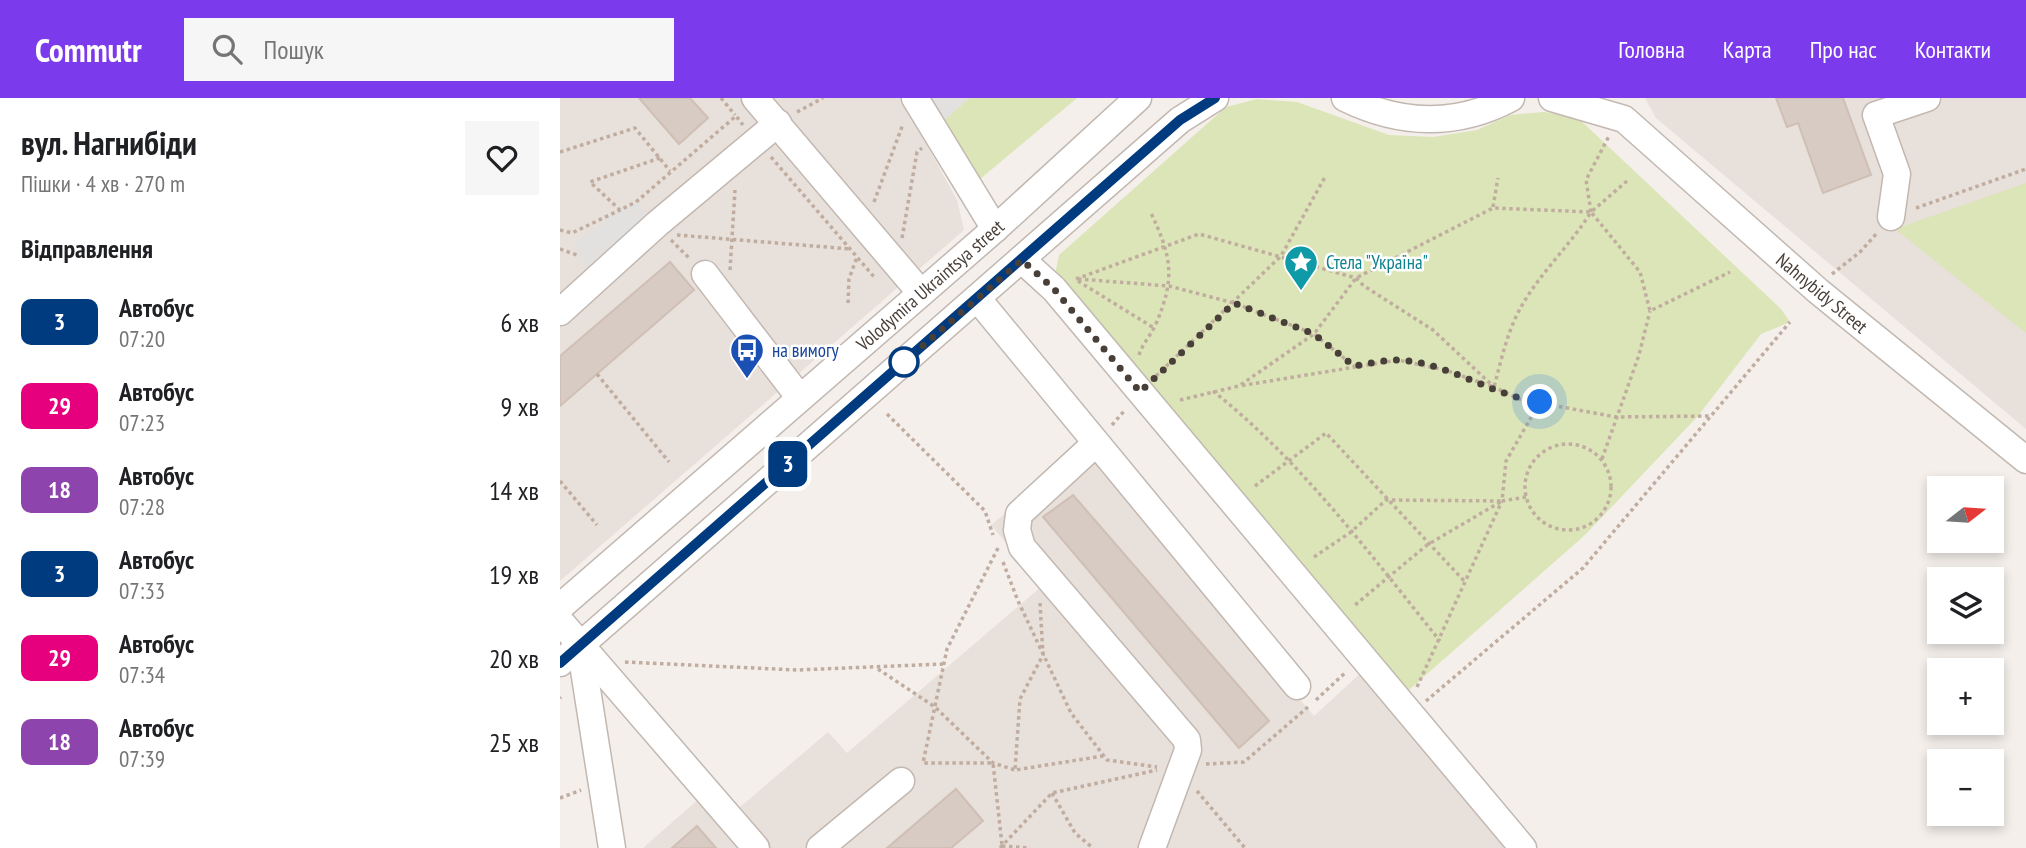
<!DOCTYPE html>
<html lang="uk">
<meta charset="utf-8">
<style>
:root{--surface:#fff;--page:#f6f6f6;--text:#202124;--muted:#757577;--accent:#7c3aed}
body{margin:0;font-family:"PT Sans Narrow",sans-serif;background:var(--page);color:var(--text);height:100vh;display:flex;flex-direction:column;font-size:26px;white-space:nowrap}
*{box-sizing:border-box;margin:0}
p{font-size:23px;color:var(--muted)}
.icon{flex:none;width:38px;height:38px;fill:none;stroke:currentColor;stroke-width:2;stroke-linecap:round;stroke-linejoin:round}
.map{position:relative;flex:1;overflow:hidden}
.drawer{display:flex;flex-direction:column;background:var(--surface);width:560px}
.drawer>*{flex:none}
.badge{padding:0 14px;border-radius:10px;font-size:24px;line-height:46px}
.needle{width:46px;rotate:73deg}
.tools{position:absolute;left:1367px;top:378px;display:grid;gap:14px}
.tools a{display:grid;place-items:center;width:77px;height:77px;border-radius:0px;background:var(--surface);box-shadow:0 4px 10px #0003;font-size:35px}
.you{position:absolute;width:35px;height:35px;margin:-18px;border:5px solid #fff;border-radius:50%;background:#1a73e8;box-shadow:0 0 0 10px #1a73e833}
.map>.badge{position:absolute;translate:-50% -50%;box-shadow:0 0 0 4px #fff}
h2{padding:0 21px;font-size:26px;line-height:63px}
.round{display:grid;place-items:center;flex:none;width:74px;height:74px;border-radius:0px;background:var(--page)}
.summary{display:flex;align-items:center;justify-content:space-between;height:119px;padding:0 21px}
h1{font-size:33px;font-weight:700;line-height:52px}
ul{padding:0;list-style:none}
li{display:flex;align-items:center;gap:21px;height:84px;padding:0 21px}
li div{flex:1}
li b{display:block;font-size:26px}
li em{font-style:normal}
li .badge{min-width:77px;font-weight:700;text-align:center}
header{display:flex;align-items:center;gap:42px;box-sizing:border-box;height:98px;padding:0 35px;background:var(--accent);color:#fff}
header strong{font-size:33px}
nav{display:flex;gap:38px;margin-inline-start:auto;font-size:24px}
.search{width:490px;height:63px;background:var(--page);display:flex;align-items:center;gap:18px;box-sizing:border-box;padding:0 24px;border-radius:0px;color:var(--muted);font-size:26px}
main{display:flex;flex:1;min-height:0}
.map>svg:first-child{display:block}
.residential{fill:#e8e0da}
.green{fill:#dce5b7}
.parking{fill:#e3e1df}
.building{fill:#d8cbc4;stroke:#cfbfb5;stroke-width:2}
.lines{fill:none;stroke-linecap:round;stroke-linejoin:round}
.minor-casing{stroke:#c2b8b1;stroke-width:29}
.path{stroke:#c0ada0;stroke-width:3.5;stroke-dasharray:3.5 3.5;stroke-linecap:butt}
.minor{stroke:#fff;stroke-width:26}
.line-casing{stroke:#fff;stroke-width:16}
.line{stroke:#003b80;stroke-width:10}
.walk{stroke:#483f39;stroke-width:7;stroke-dasharray:0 12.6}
.stop-dot{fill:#fff;stroke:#003b80;stroke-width:3.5}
.labels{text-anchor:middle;stroke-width:5;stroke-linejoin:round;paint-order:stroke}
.culture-label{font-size:19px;fill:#0d838f;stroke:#fff;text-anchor:start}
.street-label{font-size:19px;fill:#483f39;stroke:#fff}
.transit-label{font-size:19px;fill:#164399;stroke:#fff;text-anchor:start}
</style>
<header>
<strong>Commutr</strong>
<div class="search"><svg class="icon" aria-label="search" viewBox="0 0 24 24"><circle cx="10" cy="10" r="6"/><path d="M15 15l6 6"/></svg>Пошук</div>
<nav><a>Головна</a><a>Карта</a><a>Про нас</a><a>Контакти</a></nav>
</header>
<main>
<section class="drawer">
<div class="summary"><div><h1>вул. Нагнибіди</h1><p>Пішки · 4 хв · 270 m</p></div><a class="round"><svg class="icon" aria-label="heart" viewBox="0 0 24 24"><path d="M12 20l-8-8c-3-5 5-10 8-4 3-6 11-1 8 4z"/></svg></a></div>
<h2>Відправлення</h2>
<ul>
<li><span class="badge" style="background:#003b80;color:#fff">3</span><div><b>Автобус</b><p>07:20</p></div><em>6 хв</em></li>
<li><span class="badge" style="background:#e6007e;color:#fff">29</span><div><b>Автобус</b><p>07:23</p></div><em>9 хв</em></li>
<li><span class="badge" style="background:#8e44ad;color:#fff">18</span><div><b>Автобус</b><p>07:28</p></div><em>14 хв</em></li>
<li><span class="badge" style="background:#003b80;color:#fff">3</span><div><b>Автобус</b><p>07:33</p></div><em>19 хв</em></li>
<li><span class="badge" style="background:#e6007e;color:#fff">29</span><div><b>Автобус</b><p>07:34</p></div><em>20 хв</em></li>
<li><span class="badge" style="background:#8e44ad;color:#fff">18</span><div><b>Автобус</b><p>07:39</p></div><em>25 хв</em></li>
</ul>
</section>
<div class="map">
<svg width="1466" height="750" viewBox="0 0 1466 750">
<rect width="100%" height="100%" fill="#f4efeb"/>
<g class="residential">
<path d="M0 0H341L397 102 404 132 0 483Z"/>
<path d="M1085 0H1466V331L1096 20Z"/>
<path d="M527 348 754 618 802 574 953 750H83L158 684 179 710 268 634 287 655 482 488 431 427Z"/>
</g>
<g class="green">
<path d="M409 0H517L419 82 382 24Z"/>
<path d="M697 1 737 4 829 37 873 39 917 32 950 17 984 14 1018 20 1221 211 1230 224 1201 236 1138 318 1025 437 842 598 494 182 499 157 666 9Z"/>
<path d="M1466 85V235L1335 131Z"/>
</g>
<g class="parking">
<path d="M367 0H409L382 24Z"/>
<path d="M76 104 97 126 38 180 17 157 14 146 60 112Z"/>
</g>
<g class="building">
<path d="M79 0H130L148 20 119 46Z"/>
<path d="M1216 0H1283L1311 77 1263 95 1238 25 1227 29Z"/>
<path d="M110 164 134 192 0 308V258Z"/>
<path d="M513 397 709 623 679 650 483 419Z"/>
<path d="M396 691 423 723 391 750H327Z"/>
<path d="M137 728 156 750H112Z"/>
</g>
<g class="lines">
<g class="minor-casing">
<g id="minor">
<path d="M195 0 361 195"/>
<path d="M355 0 435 131"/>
<path d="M785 0C840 27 897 29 951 0"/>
<path d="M992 0 1064 21 1258 193 1466 362"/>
<path d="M1331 119 1337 76 1316 17 1367 0"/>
<path d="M462 162 494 191 963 750"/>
<path d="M145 176 240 300"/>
<path d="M417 200 737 588"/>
<path d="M0 214 97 126 218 25"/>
<path d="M535 346 459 416 457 432 462 449 627 642 628 652 592 750"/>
<path d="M0 509 435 131 578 0"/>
<path d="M0 523 196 750"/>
<path d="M20 547 52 750"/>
<path d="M0 565 620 22 655 0"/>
<path d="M260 750 341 683"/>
</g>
</g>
<g class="path">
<path d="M161 0 175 17"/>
<path d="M237 14 263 0"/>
<path d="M0 54 75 30 110 73"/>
<path d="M211 59 315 180"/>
<path d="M100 60 30 84 60 112 76 104 176 18 183 27"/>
<path d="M1067 83 1031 114 1080 174 1090 213 1170 174"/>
<path d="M314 104 343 26"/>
<path d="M933 109 938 80"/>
<path d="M1356 110 1466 71"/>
<path d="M1031 114 1026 82 1049 38"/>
<path d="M0 132 12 135 60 112"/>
<path d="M117 137 291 151"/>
<path d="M342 140 357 54 362 50"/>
<path d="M111 142 130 161"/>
<path d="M0 151 17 157"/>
<path d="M170 172 175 92"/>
<path d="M1272 176 1300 154 1318 134"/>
<path d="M516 181 639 136 796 180 804 188 873 232 934 289 959 301 1056 319 1151 318"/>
<path d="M518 181 609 188 674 205 754 236 794 268"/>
<path d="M518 183 594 230"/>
<path d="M288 205 289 181 297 159"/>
<path d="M579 257C582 247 590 238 595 228 616 180 612 159 590 113"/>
<path d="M37 276 109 364"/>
<path d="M596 278 721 158 765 79"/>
<path d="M653 293C741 363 810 456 880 543"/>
<path d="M620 302 679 288 754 236 796 180 933 110 1031 114C1008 151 973 181 955 221 945 243 940 267 934 289L885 272 838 262 679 288"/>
<path d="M327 316 425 413 433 437"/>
<path d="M552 327 565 312"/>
<circle cx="1008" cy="389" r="43"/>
<path d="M1042 361 1079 257 1090 213"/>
<path d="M0 383 37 427"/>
<path d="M695 388 766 335 906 485"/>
<path d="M966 399 942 403 946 363 980 304"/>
<path d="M438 450 387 551 363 665H433L442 747"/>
<path d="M754 459 791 434 826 402 942 403 867 447 795 507"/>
<path d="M443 464 458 503 511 615 547 662 597 669"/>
<path d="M480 505 483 557 460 601 455 672 543 658"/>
<path d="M65 564 237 572 383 566"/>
<path d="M318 571 375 609 433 665 455 672"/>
<path d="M857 589 941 405"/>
<path d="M0 600 1 599"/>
<path d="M756 602 786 574"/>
<path d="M866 603 1023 470 1230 224"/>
<path d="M646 666 684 664 748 609"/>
<path d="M637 693 685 750"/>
<path d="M492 695 515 735 533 750"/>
<path d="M0 700 21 692"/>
<path d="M442 748 470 750"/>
<path d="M440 750 492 695 597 672"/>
</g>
<use href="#minor" class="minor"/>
</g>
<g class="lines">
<g class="line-casing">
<path id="line" d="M0 565 620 22 655 0"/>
</g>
<use href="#line" class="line"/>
<path class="walk" d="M344 264 462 162 494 191 580 294 674 205 754 236 794 268C808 266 824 262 838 262 888 264 932 298 980 304"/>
</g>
<defs>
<g id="sight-pin" transform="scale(1.75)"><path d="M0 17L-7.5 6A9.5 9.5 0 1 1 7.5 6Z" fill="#0f9aa8" stroke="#fff"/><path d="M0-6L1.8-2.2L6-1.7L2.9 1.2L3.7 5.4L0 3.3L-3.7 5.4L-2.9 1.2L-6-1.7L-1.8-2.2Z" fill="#fff"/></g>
<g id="bus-pin" transform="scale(1.75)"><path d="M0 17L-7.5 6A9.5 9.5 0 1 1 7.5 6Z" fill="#1a4fb4" stroke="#fff"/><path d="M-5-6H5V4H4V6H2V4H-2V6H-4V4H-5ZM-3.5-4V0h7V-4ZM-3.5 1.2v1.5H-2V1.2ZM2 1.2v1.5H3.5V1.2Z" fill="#fff"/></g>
</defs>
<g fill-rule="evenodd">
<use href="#sight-pin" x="741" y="164"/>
<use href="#bus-pin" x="187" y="252"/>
</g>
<circle class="stop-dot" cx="344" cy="264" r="14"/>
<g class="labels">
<g class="culture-label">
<text x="766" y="171">Стела "Україна"</text>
</g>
<g class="street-label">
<text transform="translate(370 187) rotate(-41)" y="7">Volodymira Ukraintsya street</text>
<text transform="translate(1262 195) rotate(40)" y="7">Nahnybidy Street</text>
</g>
<g class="transit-label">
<text x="212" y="259">на вимогу</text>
</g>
</g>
</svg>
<div class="tools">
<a><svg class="needle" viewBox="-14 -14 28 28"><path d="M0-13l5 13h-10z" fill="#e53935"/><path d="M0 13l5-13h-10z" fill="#757577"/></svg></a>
<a><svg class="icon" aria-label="layers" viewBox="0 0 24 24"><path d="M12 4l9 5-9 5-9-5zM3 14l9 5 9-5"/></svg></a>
<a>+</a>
<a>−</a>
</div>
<div class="you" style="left:980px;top:304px"></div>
<b class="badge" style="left:228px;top:366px;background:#003b80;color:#fff">3</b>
</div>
</main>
